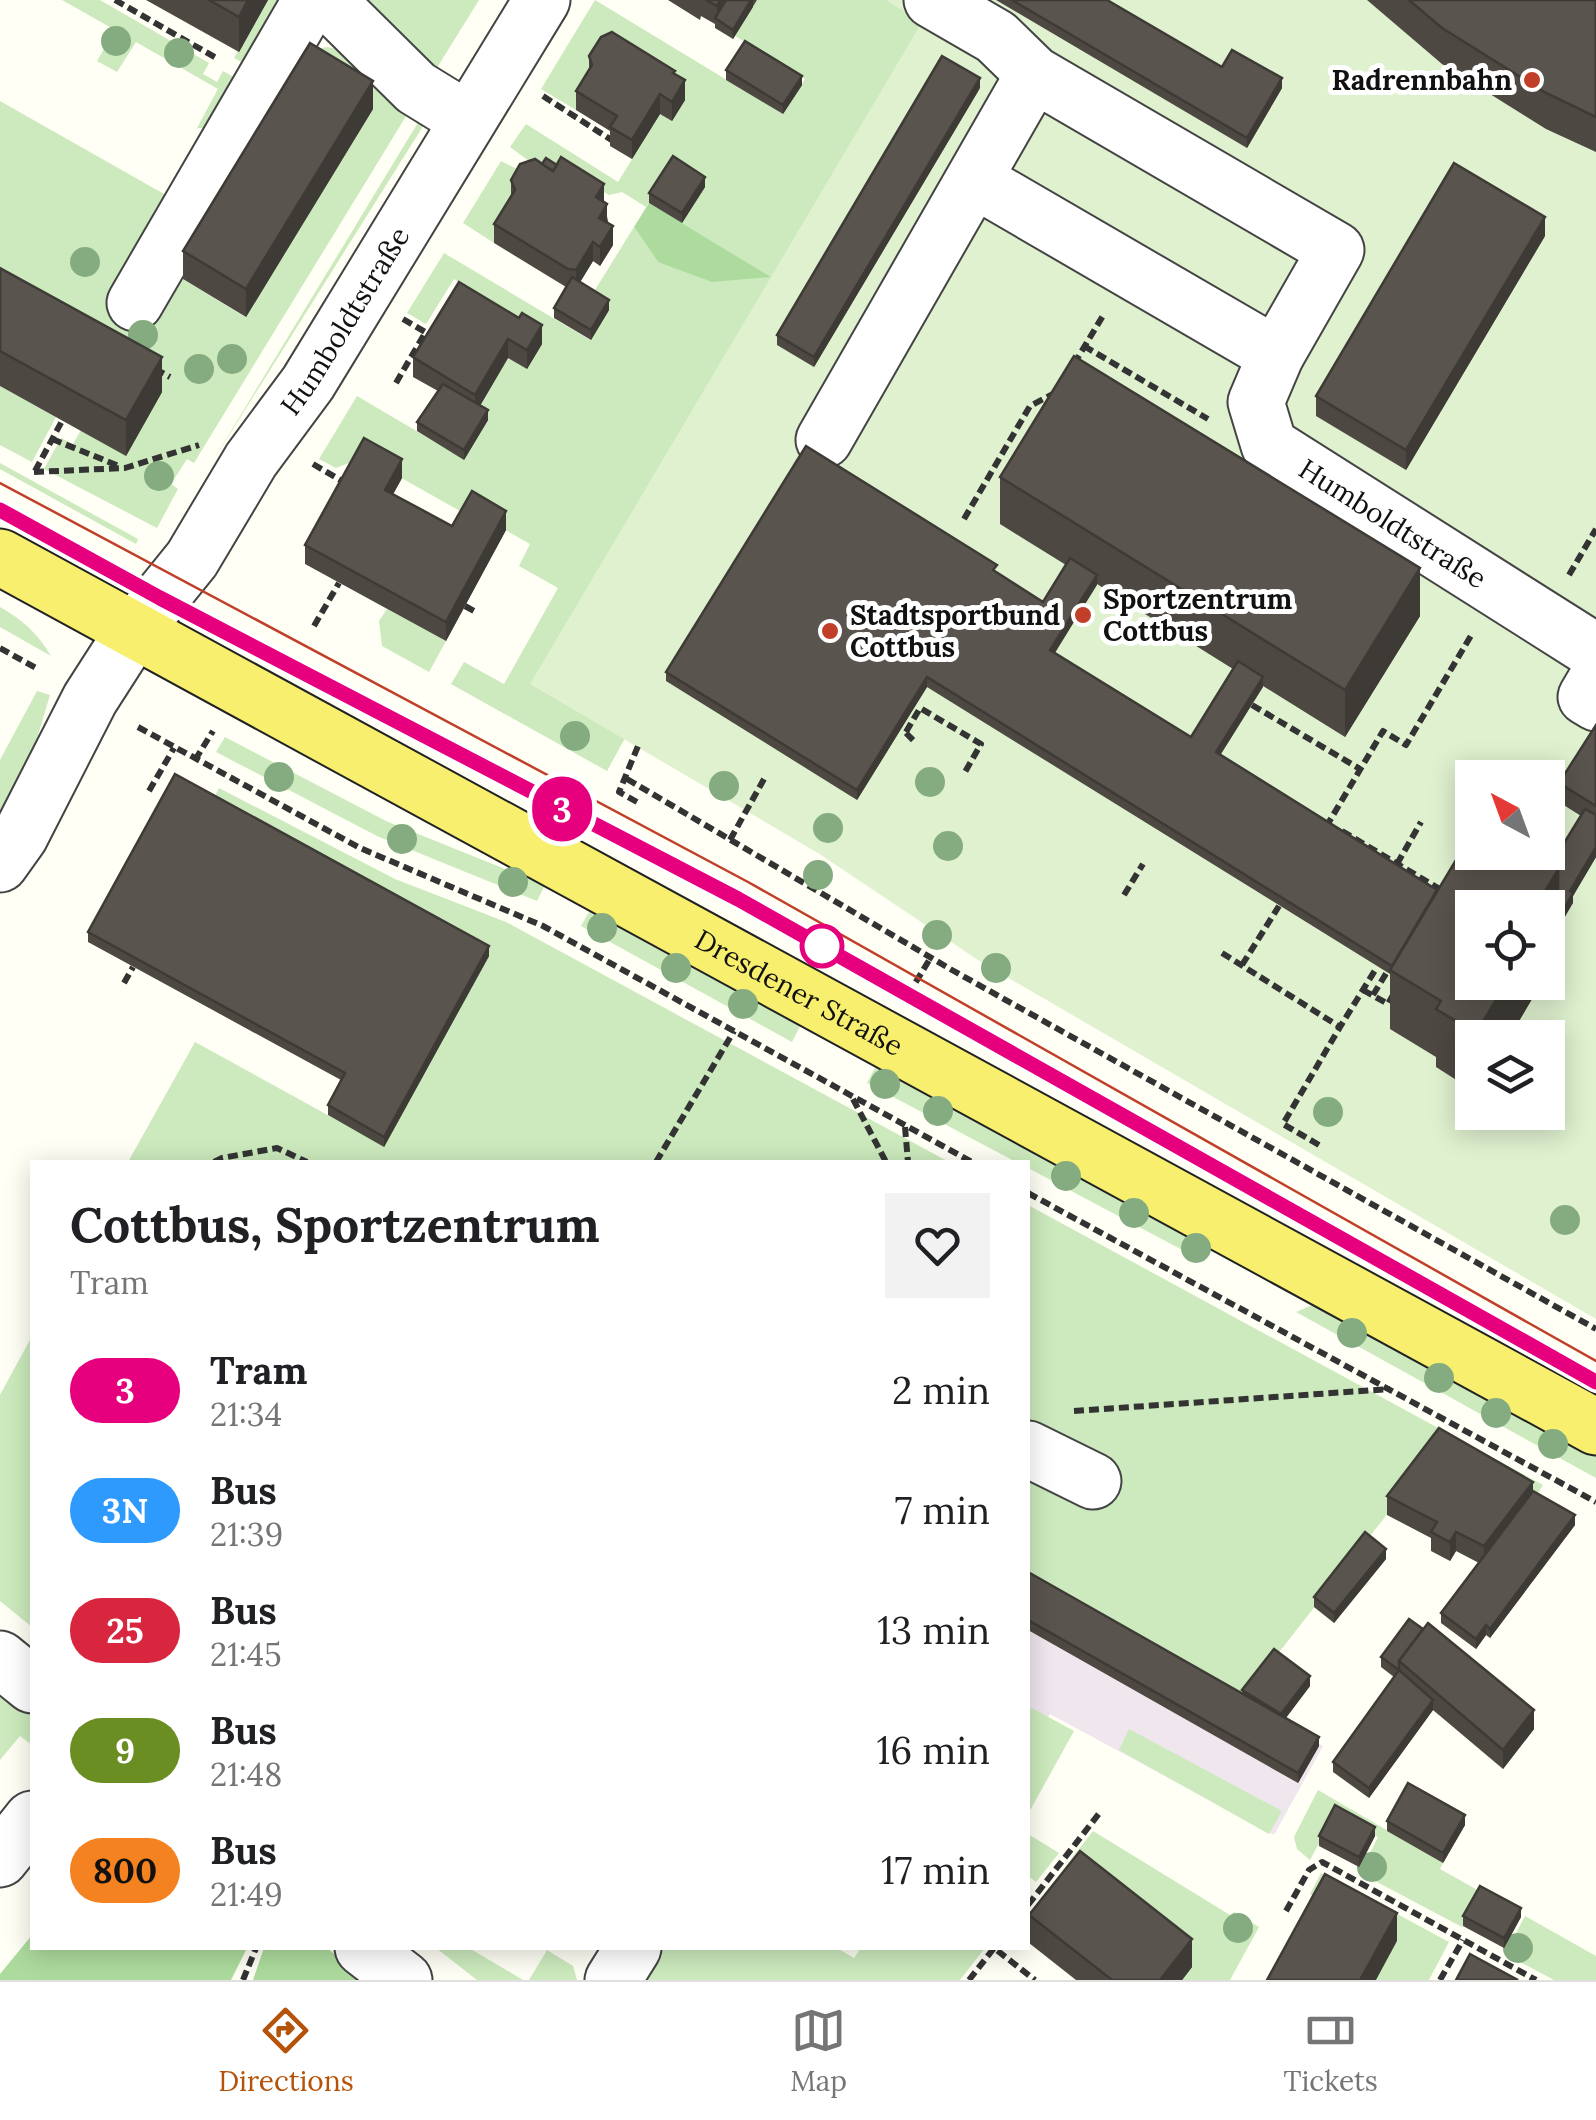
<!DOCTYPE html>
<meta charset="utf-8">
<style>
:root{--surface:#fff;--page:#f2f2f2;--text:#202124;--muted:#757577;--line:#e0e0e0;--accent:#b45309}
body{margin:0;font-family:Lora,serif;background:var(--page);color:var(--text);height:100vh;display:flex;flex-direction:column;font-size:38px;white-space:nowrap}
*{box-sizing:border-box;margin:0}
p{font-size:32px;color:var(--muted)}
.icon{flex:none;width:55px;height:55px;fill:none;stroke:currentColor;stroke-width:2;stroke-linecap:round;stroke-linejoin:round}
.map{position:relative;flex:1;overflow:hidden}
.sheet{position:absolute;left:30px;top:1160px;width:1000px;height:790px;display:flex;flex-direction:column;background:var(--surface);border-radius:0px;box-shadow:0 5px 25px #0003}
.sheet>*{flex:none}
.badge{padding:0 20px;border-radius:32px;font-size:35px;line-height:65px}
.needle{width:65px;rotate:319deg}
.fabs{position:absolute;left:1455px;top:760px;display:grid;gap:20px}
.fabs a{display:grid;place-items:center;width:110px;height:110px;border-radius:0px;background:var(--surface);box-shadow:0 5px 25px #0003;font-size:50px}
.map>.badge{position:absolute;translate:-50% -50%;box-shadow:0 0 0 5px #fff}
.round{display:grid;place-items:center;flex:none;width:105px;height:105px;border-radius:0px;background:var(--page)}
.summary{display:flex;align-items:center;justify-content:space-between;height:170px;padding:0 40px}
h1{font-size:48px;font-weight:700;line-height:75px}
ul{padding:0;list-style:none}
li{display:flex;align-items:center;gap:30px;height:120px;padding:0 40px}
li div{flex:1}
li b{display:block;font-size:38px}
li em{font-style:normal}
li .badge{min-width:110px;font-weight:700;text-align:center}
.dock{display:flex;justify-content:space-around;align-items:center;height:140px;border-top:2px solid var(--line);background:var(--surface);font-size:28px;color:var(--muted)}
.dock a{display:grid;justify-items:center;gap:5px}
.dock .current{color:var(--accent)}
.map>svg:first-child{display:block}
.industrial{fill:#efe6ee}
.green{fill:#cceabd}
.forest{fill:#addb9d}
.pitch{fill:#dff1cf;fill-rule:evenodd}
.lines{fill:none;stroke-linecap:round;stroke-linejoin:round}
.minor-casing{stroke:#444;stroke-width:59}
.major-casing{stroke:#222;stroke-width:59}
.path{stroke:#333;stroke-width:6;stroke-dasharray:10 5;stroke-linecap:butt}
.minor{stroke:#fff;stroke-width:55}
.major{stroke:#f7ef6d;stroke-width:55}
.tram{stroke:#c13e29;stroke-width:2.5}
.tree{fill:#85ac80}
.wall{fill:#4d4842;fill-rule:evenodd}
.shaded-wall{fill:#3e3b36}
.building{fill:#59544d;stroke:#3e3b36;stroke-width:2.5}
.line-casing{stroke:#fff;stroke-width:22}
.line{stroke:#e6007e;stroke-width:15}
.poi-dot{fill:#c13e29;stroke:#fff;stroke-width:4}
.stop-dot{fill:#fff;stroke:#e6007e;stroke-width:5}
.labels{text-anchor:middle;stroke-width:10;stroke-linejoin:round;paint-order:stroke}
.poi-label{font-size:28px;font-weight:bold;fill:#111;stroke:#fff;text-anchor:start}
.street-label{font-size:28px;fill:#111;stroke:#fff}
</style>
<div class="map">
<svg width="1596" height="1980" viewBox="0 0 1596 1980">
<rect width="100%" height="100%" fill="#fffff5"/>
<path class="industrial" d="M1028 1577 1323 1746 1274 1835 1050 1714 1028 1743Z"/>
<g class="green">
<path d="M62 0H100L209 63 203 74 217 82 223 71 244 83 205 128H197L218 89 136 42 117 72 97 61 115 30Z"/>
<path d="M268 0H289L252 68 234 58Z"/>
<path d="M347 0H479L430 79Z"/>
<path d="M595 0 783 114 805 79 735 36 757 0H898L926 17 643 494 712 789 625 738 607 771 451 684 464 662 504 684 558 588 519 566 530 544 472 511 469 516 364 457 336 468 319 459 357 396 464 459 476 413 508 358 527 368 541 344 511 314 454 279 426 324 407 313 444 253 590 340V298L634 227 658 262 769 276 682 223 672 167 646 207 622 192 609 195 549 159 533 164 510 147 526 124 618 182 660 114 672 120 684 100 592 84 576 110 541 89Z"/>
<path d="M327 47 349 51 411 108 194 463 187 459 171 484 178 489 157 528 44 469 61 438 73 444 81 430 0 303V101L171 198 175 205 162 198 153 213 166 221 168 270 245 317 298 53Z"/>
<path d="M422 116 427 120 211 464Z"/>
<path d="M501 161 535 178 494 243 463 223Z"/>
<path d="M0 386 56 417 32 462 0 445Z"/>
<path d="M0 463 138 539 136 544 0 469Z"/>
<path d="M0 607C22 619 38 634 51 656L0 627Z"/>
<path d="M387 609 446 641 429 672 382 646 379 621Z"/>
<path d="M37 691 50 695 33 752 0 820V760Z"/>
<path d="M225 737 386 821 545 885 537 901 377 836 216 752Z"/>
<path d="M219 788 395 879 506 922 949 1162H128L195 1042 384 1146 211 804Z"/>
<path d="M590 910 801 1024 792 1042 581 926Z"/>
<path d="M876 1066 1195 1236 1205 1262 1028 1168V1162H1016L867 1083Z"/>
<path d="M1028 1205 1543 1485 1533 1501 1439 1448 1240 1702 1028 1582Z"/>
<path d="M1317 1303 1596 1457V1478L1296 1312Z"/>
<path d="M32 1336V1627L0 1601V1395Z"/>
<path d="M0 1690 32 1716V1745L20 1736 0 1760Z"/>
<path d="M1028 1706 1074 1731 1028 1814Z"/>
<path d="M1129 1729 1282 1811 1269 1834 1119 1750Z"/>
<path d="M1318 1790 1443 1863 1440 1869 1481 1892 1462 1927 1360 1873 1378 1837 1335 1814 1310 1860 1297 1849 1294 1837Z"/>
<path d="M1093 1831 1230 1915 1234 1912 1259 1927 1230 1980H1182L1080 1879 1028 1945V1915Z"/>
<path d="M1028 1834 1059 1853 1036 1882 1028 1876Z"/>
<path d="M1321 1873 1449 1942 1429 1980H1376L1325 1902 1310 1894Z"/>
<path d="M1525 1916 1596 1956V1980H1554L1505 1954Z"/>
<path d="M436 1948H469L523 1980H477Z"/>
<path d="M663 1948H837L854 1958 861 1948H985L960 1980H642Z"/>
<path d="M547 1950 573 1966 577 1980H529Z"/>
</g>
<g class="forest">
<path d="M649 203 771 277 712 282 658 262 634 227Z"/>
<path d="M32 1935V1948H247L231 1980H0V1974Z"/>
<path d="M264 1948H327L367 1980H253Z"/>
</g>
<path class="pitch" d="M886 0H1596V1319L981 962 818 853 530 684 922 22ZM1472 778H1548V852H1472ZM1472 908H1548V982H1472ZM1472 1038H1548V1112H1472Z"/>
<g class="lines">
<g class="minor-casing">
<g id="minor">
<path d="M327 0 416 88 468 120"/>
<path id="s1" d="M932 0 996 37 1034 74 1336 250 1276 355 1256 402 1269 445 1596 652"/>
<path d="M975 180 1276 355"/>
<path d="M135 303 311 0"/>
<path d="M824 440 1034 74"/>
<path d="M1596 680 1586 697 1596 703"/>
<path id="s2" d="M0 864 20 836 90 699 133 632 192 559 251 460 308 383 542 0"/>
<path d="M1028 1449 1093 1481"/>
<path d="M0 1659 32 1685"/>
<path d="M0 1859 32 1819"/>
<path d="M363 1948 404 1980"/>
<path d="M613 1980 633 1948"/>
</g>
</g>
<g class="major-casing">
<g id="major">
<path id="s3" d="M0 557 1596 1427"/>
</g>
</g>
<g class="path">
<path d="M115 0 218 59"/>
<path d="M543 96 613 141"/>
<path d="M403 319 427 333"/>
<path d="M1084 346 1208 419"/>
<path d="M1074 364 1104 314"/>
<path d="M155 369 170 377"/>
<path d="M396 383 425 333"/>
<path d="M52 439 119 466"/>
<path d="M313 464 342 481"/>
<path d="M35 471 62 421"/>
<path d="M34 472 125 468 199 445"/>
<path d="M964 519 1030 406 1053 394"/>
<path d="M1569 575 1596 529"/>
<path d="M465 606 476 612"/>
<path d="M314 626 339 583"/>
<path d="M0 648 36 668"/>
<path d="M1252 705 1360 769"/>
<path d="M138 727 360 848 543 926 972 1162"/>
<path d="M906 732 920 708 981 744 965 772"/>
<path d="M906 733 916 743"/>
<path d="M195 760 213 731"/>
<path d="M627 779 952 970 1596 1329"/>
<path d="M149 791 174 748"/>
<path d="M637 802 619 792 638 746"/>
<path d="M1326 827 1383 731 1406 745 1472 634"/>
<path d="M1342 831 1443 891"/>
<path d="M730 840 764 779"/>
<path d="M1397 864 1421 822"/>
<path d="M1124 895 1143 864"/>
<path d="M1222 953 1340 1027 1377 967"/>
<path d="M1242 965 1279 906"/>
<path d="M124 983 133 967"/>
<path d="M1363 990 1388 1004 1393 995"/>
<path d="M908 995 931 957"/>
<path d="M1373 995 1387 972"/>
<path d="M853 1099 886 1162"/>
<path d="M905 1127 908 1162"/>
<path d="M1319 1145 1283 1124 1340 1027"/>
<path d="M214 1162 222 1158 277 1148 307 1162"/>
<path d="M656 1162 734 1031"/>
<path d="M1028 1193 1596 1502"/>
<path d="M1074 1411 1390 1389"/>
<path d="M1028 1905 1101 1811"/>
<path d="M1286 1911 1309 1870 1322 1862 1536 1980"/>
<path d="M243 1980 256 1948"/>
<path d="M969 1980 994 1948 1035 1980"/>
<path d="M1440 1980 1463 1940"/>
</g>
<use href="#minor" class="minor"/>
<use href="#major" class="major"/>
<g class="tram">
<path d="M0 483 748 882 1596 1361"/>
<path d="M0 510 161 598 738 899 1596 1382"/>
</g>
</g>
<g class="tree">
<circle cx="116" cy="41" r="15"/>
<circle cx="179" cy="53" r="15"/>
<circle cx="85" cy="262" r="15"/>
<circle cx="143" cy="335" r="15"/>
<circle cx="232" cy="359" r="15"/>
<circle cx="199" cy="369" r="15"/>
<circle cx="159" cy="476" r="15"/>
<circle cx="575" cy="736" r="15"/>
<circle cx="279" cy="777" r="15"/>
<circle cx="930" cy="782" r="15"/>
<circle cx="724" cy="786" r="15"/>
<circle cx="828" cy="828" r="15"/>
<circle cx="402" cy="839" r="15"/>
<circle cx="948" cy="846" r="15"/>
<circle cx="818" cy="875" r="15"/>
<circle cx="513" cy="882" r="15"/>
<circle cx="602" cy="928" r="15"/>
<circle cx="937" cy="935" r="15"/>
<circle cx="676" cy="968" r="15"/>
<circle cx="996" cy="968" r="15"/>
<circle cx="743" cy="1004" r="15"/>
<circle cx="885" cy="1084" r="15"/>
<circle cx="938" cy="1111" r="15"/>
<circle cx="1328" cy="1112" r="15"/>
<circle cx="1066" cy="1176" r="15"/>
<circle cx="1134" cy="1213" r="15"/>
<circle cx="1565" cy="1220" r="15"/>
<circle cx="1196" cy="1248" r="15"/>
<circle cx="1352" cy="1333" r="15"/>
<circle cx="1439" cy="1378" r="15"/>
<circle cx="1496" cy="1413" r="15"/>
<circle cx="1553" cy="1444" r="15"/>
<circle cx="1372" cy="1867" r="15"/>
<circle cx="1238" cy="1928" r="15"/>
<circle cx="1518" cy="1948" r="15"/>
</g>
<g class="wall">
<path d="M146 0H268L239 52Z"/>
<path d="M668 0H757L733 39 715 28V24L701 16 700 20Z"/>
<path d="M996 0H1107L1222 67 1282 88 1247 148Z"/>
<path d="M1367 0H1596V152L1546 129 1442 64Z"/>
<path d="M589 56 675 74 685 100 672 121 660 114 632 159 610 146V131L576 110V91L589 70Z"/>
<path d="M726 70 802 85 783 114 726 80Z"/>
<path d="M980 88 814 367 777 345V335Z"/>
<path d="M373 109 246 317 183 279V251Z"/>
<path d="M511 180 604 202 613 245 600 266 593 261 580 282 609 310 591 340 554 318V308L566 287 494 243V224L511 197Z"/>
<path d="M705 187 682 223 649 203V193Z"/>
<path d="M1545 236 1406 470 1316 416V396Z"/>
<path d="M0 268 162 392 126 456 0 386Z"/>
<path d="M459 282 542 344 527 369 508 358 480 406 488 420 464 460 417 431V422L438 391 413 377V357Z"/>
<path d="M1000 477 1420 616 1345 737 1263 686 1220 755 1437 890 1471 863 1550 866 1581 816 1559 802V783L1596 725V857L1573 896V903L1472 982H1542L1509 1038H1472V1090L1436 1067V1057L1390 1029V974L927 687 857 800 666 681V672L997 572 1043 602 1066 565 1000 524ZM1097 584 1233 669 1191 737 1055 653Z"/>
<path d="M402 478 393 494 452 526 506 530 446 641 305 564V545Z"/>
<path d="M88 932 489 956 384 1147 328 1115V1105L341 1080 88 942Z"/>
<path d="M1533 1491 1575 1525 1490 1638 1486 1635 1476 1649 1441 1623V1613L1479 1563 1456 1551 1450 1561 1431 1551V1538L1387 1515V1496Z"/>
<path d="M1386 1559 1334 1623 1314 1607V1597Z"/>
<path d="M1028 1572 1242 1694V1690L1310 1686 1286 1718 1319 1746 1298 1783 1028 1630Z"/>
<path d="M1409 1619 1534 1729 1503 1769 1433 1710 1369 1798 1333 1772V1762L1394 1677 1381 1667V1657Z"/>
<path d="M1387 1821 1465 1825 1443 1863 1387 1831Z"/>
<path d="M1319 1836H1375L1359 1867 1319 1846Z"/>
<path d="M1029 1915 1192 1967 1182 1980H1076L1029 1943Z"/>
<path d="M1463 1916 1521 1917 1504 1948 1463 1926Z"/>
</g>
<g class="shaded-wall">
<path d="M248 0H268L239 52V17Z"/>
<path d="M720 0H732L717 19V6Z"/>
<path d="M751 0H753V7L733 39V30Z"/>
<path d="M802 76V85L783 114V105Z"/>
<path d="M980 78V88L814 367V357Z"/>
<path d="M1282 78V88L1247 148V138Z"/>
<path d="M685 80V100L672 121V102Z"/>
<path d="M373 81V109L246 317V289Z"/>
<path d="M660 94V114L632 159V140Z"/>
<path d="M705 177V187L682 223V213Z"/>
<path d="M604 184V203L596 197Z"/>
<path d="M607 204V223L599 218Z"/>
<path d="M1545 217V236L1406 470V450Z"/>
<path d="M613 226V245L600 266V247Z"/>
<path d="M593 242V261L576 289V270Z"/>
<path d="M609 300V310L591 340V330Z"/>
<path d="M542 325V344L527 369V350Z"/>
<path d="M508 339V358L475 414V395Z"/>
<path d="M162 357V392L126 456V420Z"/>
<path d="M488 410V420L464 460V450Z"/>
<path d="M402 459V478L385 509V490Z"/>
<path d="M506 511V530L446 641V622Z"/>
<path d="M1420 568V616L1345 737V690Z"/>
<path d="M1097 575V585L1050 660V650Z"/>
<path d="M927 677V687L857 800V790Z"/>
<path d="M1263 677V687L1216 762V752Z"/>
<path d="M1596 847V857L1573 896V903L1548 946V908H1535L1558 870 1570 891Z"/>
<path d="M489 946V956L384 1147V1137Z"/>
<path d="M1507 982H1542L1509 1038H1476V1033Z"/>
<path d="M1533 1482V1501L1484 1565V1546Z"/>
<path d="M1575 1515V1525L1490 1638V1629Z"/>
<path d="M1456 1532V1551L1450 1561V1542Z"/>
<path d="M1386 1549V1559L1334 1623V1613Z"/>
<path d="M1486 1625V1635L1476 1649V1639Z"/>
<path d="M1310 1676V1686L1281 1724V1714Z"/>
<path d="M1433 1700V1710L1369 1798V1788Z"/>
<path d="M1534 1710V1729L1503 1769V1750Z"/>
<path d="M1319 1737V1746L1298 1783V1773Z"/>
<path d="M1465 1815V1825L1443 1863V1853Z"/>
<path d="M1375 1827V1836L1359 1867V1857Z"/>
<path d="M1521 1908V1917L1504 1948V1938Z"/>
<path d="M1397 1913V1941L1376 1980H1360Z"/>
<path d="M1192 1939V1967L1182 1980H1160Z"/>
</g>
<g class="building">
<path d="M209 0H248L239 17Z"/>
<path d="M706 0H720L717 6Z"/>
<path d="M726 0H751L733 30 715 18Z"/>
<path d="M1012 0H1107L1222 67 1232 50 1282 78 1247 138Z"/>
<path d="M1409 0H1596V117L1546 93 1442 28Z"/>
<path d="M612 32 675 71 673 73 685 80 672 102 660 94 632 140 610 127 617 116 576 91 592 65 589 56 601 37Z"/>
<path d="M745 41 802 76 783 105 726 70Z"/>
<path d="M310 43 373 81 246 289 183 251Z"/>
<path d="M942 56 980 78 814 357 777 335Z"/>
<path d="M673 156 705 177 682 213 649 193Z"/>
<path d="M561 157 604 184 596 197 607 204 599 218 613 226 600 247 593 242 576 270 568 269 494 224 515 190 511 180 520 164 535 159 553 171Z"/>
<path d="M546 158 557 165 553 171 542 164Z"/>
<path d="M1454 163 1545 217 1406 450 1316 396Z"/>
<path d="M0 268 162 357 126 420 0 351Z"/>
<path d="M572 277 609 300 591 330 554 308Z"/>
<path d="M459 282 519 318 522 313 542 325 527 350 508 339 475 395 413 357Z"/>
<path d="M1074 356 1420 568 1345 690 1000 477Z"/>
<path d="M443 384 488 410 464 450 417 422Z"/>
<path d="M364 438 402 459 385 490 452 526 472 491 506 511 446 622 305 545Z"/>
<path d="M806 446 997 565 993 570 1043 602 1070 558 1097 575 1050 650 1191 737 1238 661 1263 677 1216 752 1437 890 1392 966 927 677 857 790 666 672Z"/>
<path d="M1596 725V806L1559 783Z"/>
<path d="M175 774 489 946 384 1137 328 1105 345 1073 88 932Z"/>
<path d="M1585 809 1596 815V847L1570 891 1573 893 1558 919V870L1550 866Z"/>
<path d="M1477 852H1528L1558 870 1535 908H1472V982H1507L1476 1033 1436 1009 1441 1001 1390 970 1459 855 1471 863Z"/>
<path d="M1439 1428 1533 1482 1484 1546 1456 1532 1450 1542 1431 1532 1437 1522 1387 1496Z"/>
<path d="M1533 1491 1575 1515 1490 1629 1486 1625 1476 1639 1441 1613Z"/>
<path d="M1365 1532 1386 1549 1334 1613 1314 1597Z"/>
<path d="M1028 1572 1319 1737 1298 1773 1028 1620Z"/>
<path d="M1409 1619 1423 1629 1399 1661V1670L1381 1657Z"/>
<path d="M1428 1623 1534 1710 1503 1750 1399 1661Z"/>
<path d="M1274 1649 1310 1676 1281 1714 1242 1690Z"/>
<path d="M1399 1670 1433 1700 1369 1788 1333 1762Z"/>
<path d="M1408 1783 1465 1815 1443 1853 1387 1821Z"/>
<path d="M1335 1805 1375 1827 1359 1857 1319 1836Z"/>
<path d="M1080 1851 1192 1939 1160 1980H1112L1029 1915Z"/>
<path d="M1325 1874 1397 1913 1360 1980H1267Z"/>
<path d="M1480 1886 1521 1908 1504 1938 1463 1916Z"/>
<path d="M1470 1954 1518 1980H1456Z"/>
</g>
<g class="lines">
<g class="line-casing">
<path id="line" d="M0 510 160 598 738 899 1596 1382"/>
</g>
<use href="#line" class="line"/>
</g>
<g class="poi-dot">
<circle cx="1532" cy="80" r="10"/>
<circle cx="1083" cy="615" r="10"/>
<circle cx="830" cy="631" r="10"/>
</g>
<circle class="stop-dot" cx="822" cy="946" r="20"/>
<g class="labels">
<g class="poi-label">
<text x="1512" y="90" text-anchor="end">Radrennbahn</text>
<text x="1103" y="609">Sportzentrum<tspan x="1103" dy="32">Cottbus</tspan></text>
<text x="850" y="625">Stadtsportbund<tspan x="850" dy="32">Cottbus</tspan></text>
</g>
<g class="street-label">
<text dy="10" stroke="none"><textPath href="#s2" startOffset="645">Humboldtstraße</textPath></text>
<text dy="10" stroke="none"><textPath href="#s1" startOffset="840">Humboldtstraße</textPath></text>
<text dy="10" stroke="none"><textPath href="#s3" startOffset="910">Dresdener Straße</textPath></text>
</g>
</g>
</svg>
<div class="fabs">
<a><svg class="needle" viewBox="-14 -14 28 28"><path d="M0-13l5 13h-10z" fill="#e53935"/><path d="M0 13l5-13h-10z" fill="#757577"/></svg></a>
<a><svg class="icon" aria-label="locate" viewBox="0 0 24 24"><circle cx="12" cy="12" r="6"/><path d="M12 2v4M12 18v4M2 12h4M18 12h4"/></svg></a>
<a><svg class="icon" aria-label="layers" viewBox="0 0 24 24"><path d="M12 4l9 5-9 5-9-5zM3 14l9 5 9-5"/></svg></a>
</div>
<b class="badge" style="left:562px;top:809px;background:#e6007e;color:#fff">3</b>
<section class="sheet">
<div class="summary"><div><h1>Cottbus, Sportzentrum</h1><p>Tram</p></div><a class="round"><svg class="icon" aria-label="heart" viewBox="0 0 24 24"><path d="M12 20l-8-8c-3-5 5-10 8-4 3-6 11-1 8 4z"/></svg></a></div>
<ul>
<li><span class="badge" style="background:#e6007e;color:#fff">3</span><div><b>Tram</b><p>21:34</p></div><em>2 min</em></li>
<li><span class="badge" style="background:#2e9afe;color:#fff">3N</span><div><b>Bus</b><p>21:39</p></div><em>7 min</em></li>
<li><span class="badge" style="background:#d7263d;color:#fff">25</span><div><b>Bus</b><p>21:45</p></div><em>13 min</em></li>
<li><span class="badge" style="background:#6b8e23;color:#fff">9</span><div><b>Bus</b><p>21:48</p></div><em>16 min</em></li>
<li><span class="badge" style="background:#f58220;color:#111">800</span><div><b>Bus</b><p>21:49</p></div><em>17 min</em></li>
</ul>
</section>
</div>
<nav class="dock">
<a class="current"><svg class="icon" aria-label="directions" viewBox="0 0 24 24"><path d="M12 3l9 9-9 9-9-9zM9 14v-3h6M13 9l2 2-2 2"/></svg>Directions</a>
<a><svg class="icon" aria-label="map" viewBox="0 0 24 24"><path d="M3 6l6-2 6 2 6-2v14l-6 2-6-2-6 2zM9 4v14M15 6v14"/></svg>Map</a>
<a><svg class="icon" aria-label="tickets" viewBox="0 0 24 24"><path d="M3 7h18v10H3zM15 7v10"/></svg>Tickets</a>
</nav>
